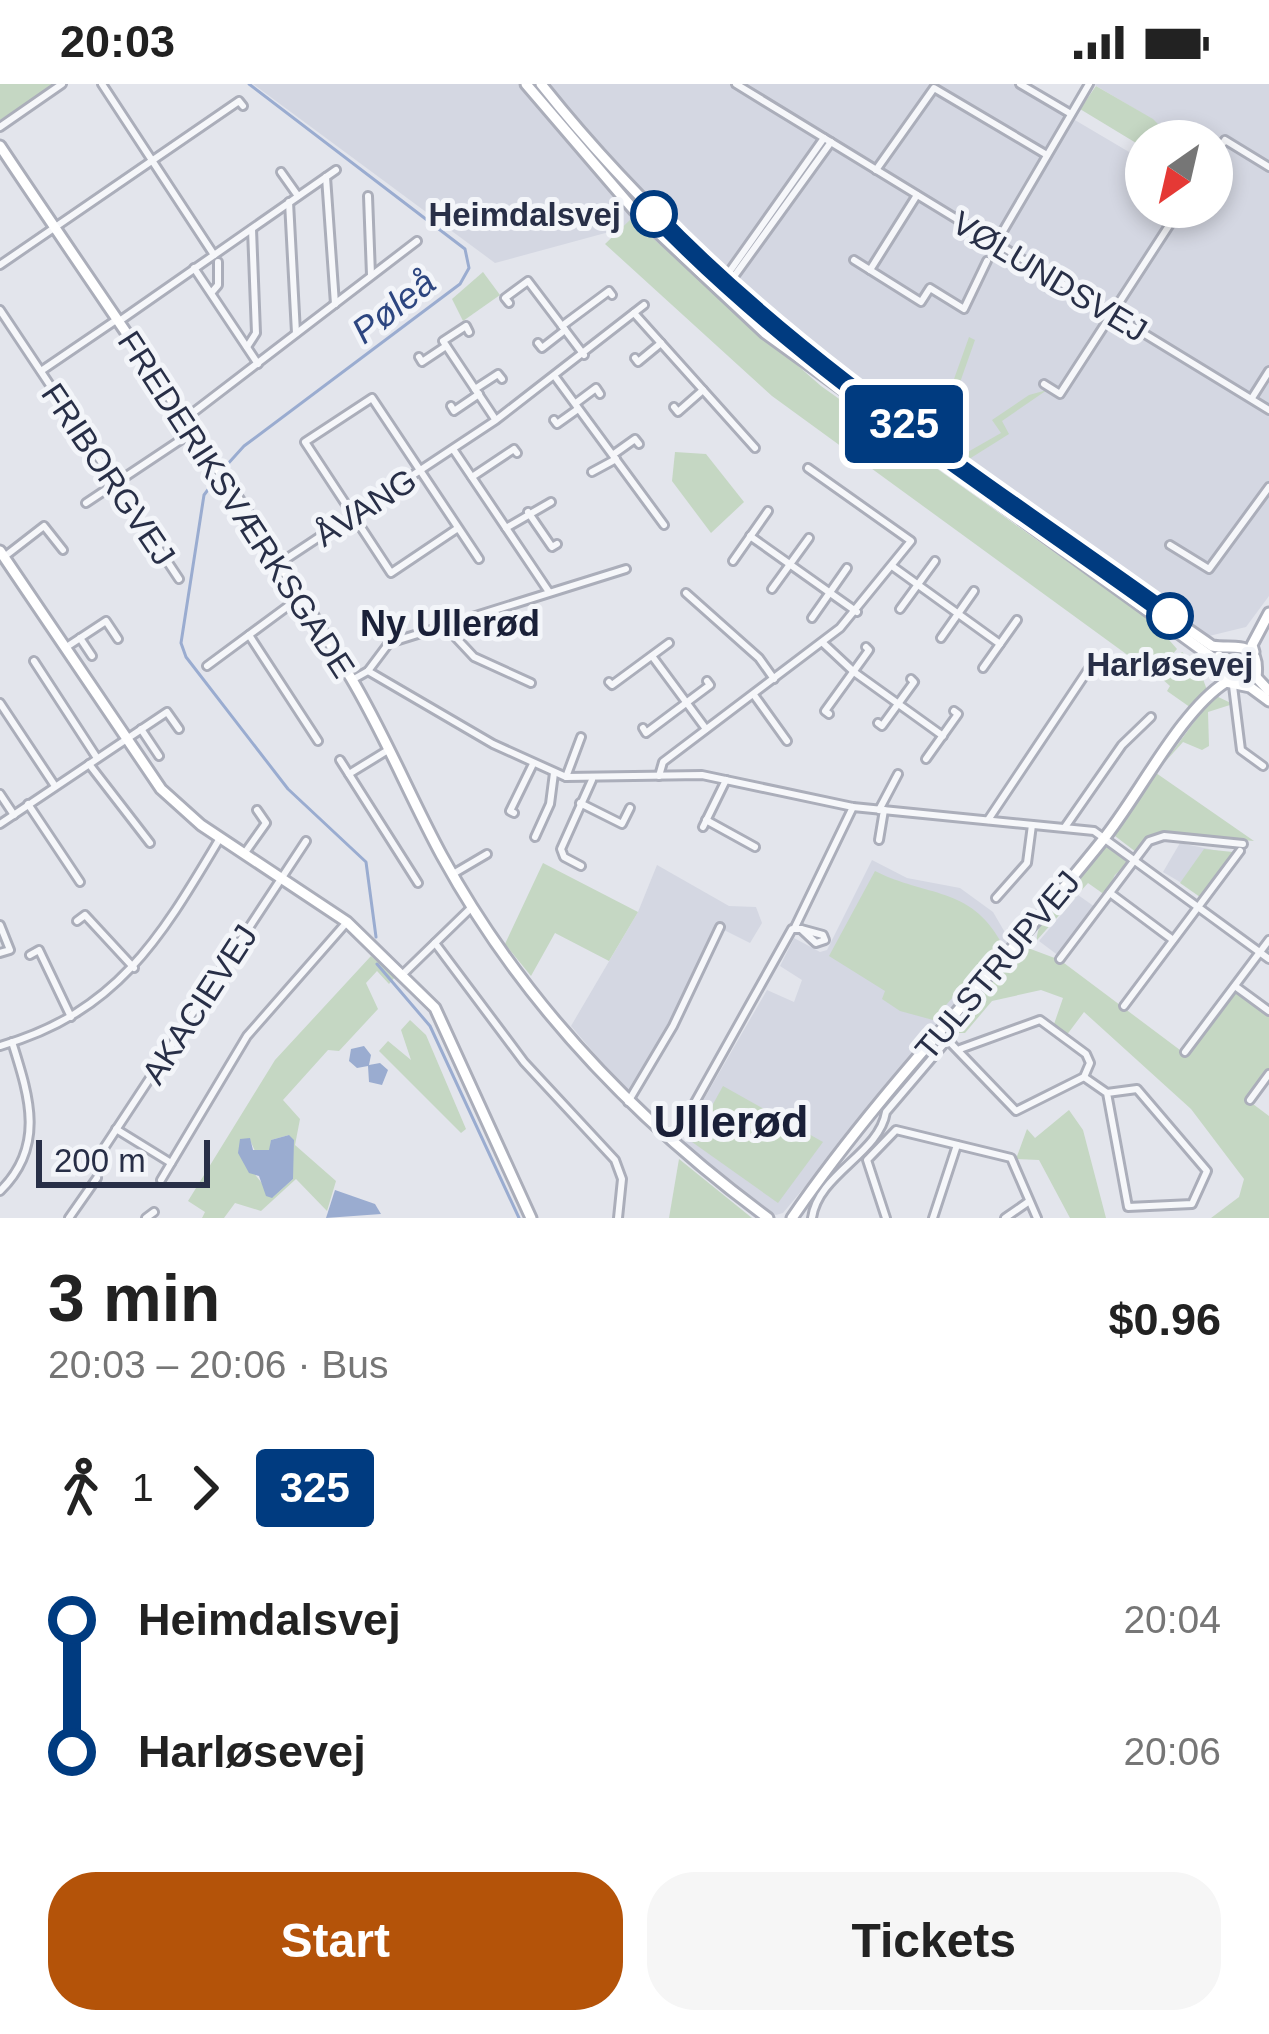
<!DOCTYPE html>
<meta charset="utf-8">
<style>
:root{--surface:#fff;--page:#f6f6f6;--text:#222;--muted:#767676;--accent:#b45309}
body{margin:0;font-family:Arial,sans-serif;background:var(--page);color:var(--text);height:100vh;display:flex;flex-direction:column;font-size:45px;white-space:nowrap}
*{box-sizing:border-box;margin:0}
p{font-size:39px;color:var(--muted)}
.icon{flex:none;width:66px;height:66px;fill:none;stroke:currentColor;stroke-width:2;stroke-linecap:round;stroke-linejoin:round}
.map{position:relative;height:1134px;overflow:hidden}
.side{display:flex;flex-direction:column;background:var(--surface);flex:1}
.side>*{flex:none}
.badge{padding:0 24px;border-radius:9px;font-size:42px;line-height:78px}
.needle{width:78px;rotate:214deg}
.fabs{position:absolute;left:1125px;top:36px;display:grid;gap:24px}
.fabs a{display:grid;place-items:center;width:108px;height:108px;border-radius:50%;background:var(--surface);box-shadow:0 6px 18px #0003;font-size:60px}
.scale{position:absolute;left:36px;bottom:30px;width:174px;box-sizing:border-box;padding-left:12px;border:6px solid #282f47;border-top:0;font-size:33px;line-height:42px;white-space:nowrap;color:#282f47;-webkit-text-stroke:9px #f3f5f9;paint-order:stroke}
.map>.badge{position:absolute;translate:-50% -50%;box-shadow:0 0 0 6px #fff}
.legs{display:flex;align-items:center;gap:18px;height:132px;padding:0 48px;font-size:39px}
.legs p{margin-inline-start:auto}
.headline{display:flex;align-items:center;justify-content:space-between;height:204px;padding:0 48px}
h1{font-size:66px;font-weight:600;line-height:90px}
.primary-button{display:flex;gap:24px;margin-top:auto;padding:24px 48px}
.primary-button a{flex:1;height:138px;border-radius:48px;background:var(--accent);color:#fff;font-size:48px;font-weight:600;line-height:138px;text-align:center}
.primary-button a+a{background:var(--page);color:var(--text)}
ul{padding:0 48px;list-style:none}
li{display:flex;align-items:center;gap:42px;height:132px;font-size:45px}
li i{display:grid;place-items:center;width:18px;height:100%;margin:0 15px;background:currentColor}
li i::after{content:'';width:30px;height:30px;margin:-15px;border:9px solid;border-radius:50%;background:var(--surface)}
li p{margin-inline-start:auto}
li:first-child i{background:linear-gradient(#0000 50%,currentColor 0)}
li:last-child i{background:linear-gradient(currentColor 50%,#0000 0)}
.status{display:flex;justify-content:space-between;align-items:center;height:84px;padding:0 60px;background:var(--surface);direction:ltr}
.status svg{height:33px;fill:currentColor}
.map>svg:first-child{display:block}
.built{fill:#d4d7e2}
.green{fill:#c5d7c3;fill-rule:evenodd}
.water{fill:#9aacd0}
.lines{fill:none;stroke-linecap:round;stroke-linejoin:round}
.stream{stroke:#9aacd0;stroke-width:3}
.street-casing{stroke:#abaeba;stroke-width:12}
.secondary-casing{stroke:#abaeba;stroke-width:15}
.street{stroke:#f6f7fa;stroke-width:6}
.secondary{stroke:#fff;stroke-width:9}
.line-1-casing{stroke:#fff;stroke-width:27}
.line-1{stroke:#003b80;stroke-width:18}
.stop-1-dot{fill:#fff;stroke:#003b80;stroke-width:6}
.labels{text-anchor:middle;stroke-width:10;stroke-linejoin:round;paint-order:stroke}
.stop-label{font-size:33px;font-weight:bold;fill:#282f47;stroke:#f3f5f9;text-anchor:end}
.street-label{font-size:33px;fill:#282f47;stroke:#f3f5f9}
.water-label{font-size:36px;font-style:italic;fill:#2d4680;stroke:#f3f5f9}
.neighbourhood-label{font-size:36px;font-weight:bold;fill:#1a2038;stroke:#f3f5f9}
.district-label{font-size:45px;font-weight:bold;fill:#1a2038;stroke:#f3f5f9}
</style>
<div class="status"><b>20:03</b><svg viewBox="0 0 49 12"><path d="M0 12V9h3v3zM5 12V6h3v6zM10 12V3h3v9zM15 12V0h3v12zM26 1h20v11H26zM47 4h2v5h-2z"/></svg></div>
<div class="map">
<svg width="1269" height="1134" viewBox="0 0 1269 1134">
<rect width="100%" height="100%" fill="#e3e5ec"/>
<g class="built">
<path d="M253 0H1014L1146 78V123H1212V57H1175L1152 35 1093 0H1269V512L1246 543 1209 552 807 255 668 132 495 179Z"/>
<path d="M1180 759 1233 770 1202 811 1163 788Z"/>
<path d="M872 776 907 794 960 804 993 828 1010 857 783 1129 776 1131 684 1062 695 1043 693 1034 767 906 794 918 802 896 780 882 794 854 820 868 827 866Z"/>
<path d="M657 781 729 822 756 823 762 839 750 859 724 846 633 1015 571 942 638 828Z"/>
<path d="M1078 811 1095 823 1059 872 1039 857Z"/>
</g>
<g class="green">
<path d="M0 0H55L0 36Z"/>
<path d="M1096 2 1153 35 1175 57H1146V65L1080 25Z"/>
<path d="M631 135 821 302 1155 540 1177 565 1155 591 772 312 605 160Z"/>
<path d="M483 188 500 211 463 237 452 215Z"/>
<path d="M969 253 975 256 940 355 966 369 1001 349 992 336 1029 311 1047 306 1002 337 1009 350 966 377 933 354Z"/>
<path d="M675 368 706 370 744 418 711 449 672 397Z"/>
<circle cx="1237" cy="581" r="17"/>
<path d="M1182 568 1197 579 1207 606 1194 626 1167 607 1170 602 1161 594Z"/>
<path d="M1214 611 1233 620 1208 628 1209 662 1202 666 1183 658 1164 679Z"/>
<path d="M1156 689 1254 757 1160 749 1136 768 1115 752Z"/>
<path d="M1106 762 1128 779 1115 791 1105 811 1088 799 1037 856C1036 830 1086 785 1106 762Z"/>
<path d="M1204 765 1233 768 1200 813 1180 799Z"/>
<path d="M543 779 638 828 609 877 555 849 531 892 505 860Z"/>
<path d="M875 787C926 813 970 802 1001 858L933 936 900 927 882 915 885 907 829 872Z"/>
<path d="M1020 861 1060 876 1184 969 1235 902 1269 927V990L1249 1017 1269 1032V1134H1211L1239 1113 1244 1095 1191 1025 1084 928 1066 952 1053 943 1063 914 1041 906 992 917 965 949H955L953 944Z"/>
<path d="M371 872 395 893 389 900 377 887 366 899 378 925 339 967 328 966 283 1016 300 1035 295 1061 336 1097 327 1127 296 1095 261 1127 235 1119 224 1134H202L205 1128 188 1117 275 976ZM289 1051 293 1095 273 1113 241 1073 249 1054 255 1067 270 1066 271 1056Z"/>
<path d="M410 936 426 951 466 1045 461 1049 379 967 388 957 411 976 401 946Z"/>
<path d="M723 1002 823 1058 778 1119 692 1058Z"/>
<path d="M1069 1026 1083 1046 1106 1134H1070L1039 1076 1016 1075 1027 1045 1035 1054Z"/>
<path d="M679 1075 752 1134H669Z"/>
</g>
<g class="water">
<path d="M364 962 371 971 369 981 380 979 388 986 382 1001 369 998 368 982 357 984 349 977 351 965Z"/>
<path d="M289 1051 294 1056 293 1095 272 1114 266 1112 259 1092 249 1089 238 1069 240 1055 250 1054 253 1066H269L271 1056Z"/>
<path d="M335 1106 375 1120 381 1130 326 1134Z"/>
</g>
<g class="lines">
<g class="stream">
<path d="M225 383 244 362 460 200 469 184 465 165 249 0"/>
<path d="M210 403 204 411 181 559 186 573 288 705 366 778 376 853"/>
<path d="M377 880 430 942 519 1134"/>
</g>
<g class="street-casing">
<g id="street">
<path d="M102 0 214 171"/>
<path d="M736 0 1269 326"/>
<path d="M1020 0 1071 30"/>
<path d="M0 43 62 0"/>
<path d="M1212 75 1225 56 1269 83"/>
<path d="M876 86 934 4 1047 71"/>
<path d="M281 88 298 112"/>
<path d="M326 93 335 220"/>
<path d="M368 112 371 191"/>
<path d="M289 118 296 249"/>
<path d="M996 159 1089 0"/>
<path d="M854 176 921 218 930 204 964 225 987 177"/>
<path d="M0 181 239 17 243 22"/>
<path d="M194 184 258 280"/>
<path d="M870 186 917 111"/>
<path d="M725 194 824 54"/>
<path d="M730 198 831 58"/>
<path d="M212 208 218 201V178"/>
<path d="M509 219 505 214 528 197 584 271"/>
<path d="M0 226 179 495"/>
<path d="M634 229 755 364"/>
<path d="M118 238 336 86"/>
<path d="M562 242 609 207 612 211"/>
<path d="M469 248 466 242 443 257 495 335"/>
<path d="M538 259 542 264 565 246"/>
<path d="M247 263 256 249 252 145"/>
<path d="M419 273 422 278 446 262"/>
<path d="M635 274 638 278 661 259"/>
<path d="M41 287 116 236"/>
<path d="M556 294 664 441"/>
<path d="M1044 300 1060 310 1181 123"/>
<path d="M475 305 498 290 502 295"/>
<path d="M1252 314 1269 287"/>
<path d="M576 319 596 304 600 310"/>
<path d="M451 322 454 327 479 310"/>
<path d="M674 323 678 328 703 306"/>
<path d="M186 334 417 157"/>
<path d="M554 336 557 340 578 325"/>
<path d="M453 365 549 508"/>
<path d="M614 370 635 355 639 360"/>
<path d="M592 388 616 375"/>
<path d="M472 393 514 365 517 369"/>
<path d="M86 419 191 349"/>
<path d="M528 428 552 463 557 460"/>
<path d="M458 444 391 489 305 358 372 314 479 475"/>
<path d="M506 444 551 418"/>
<path d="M750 452 857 528"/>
<path d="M1170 461 1209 485 1269 403"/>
<path d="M4 473 44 442 63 466"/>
<path d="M733 477 768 427"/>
<path d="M280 479 496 336 644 221"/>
<path d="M892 482 1000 560"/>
<path d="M772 505 809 454"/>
<path d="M686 509 759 574 774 595"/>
<path d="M900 525 935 477"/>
<path d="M812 534 847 484"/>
<path d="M446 543 474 573 531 599"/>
<path d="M249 551 318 657"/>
<path d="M80 554 92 572"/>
<path d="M941 554 974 507"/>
<path d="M823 559 854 588 943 652"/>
<path d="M65 564 106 537 118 555"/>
<path d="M652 572 706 645"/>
<path d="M34 577 97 674"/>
<path d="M207 582 299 514"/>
<path d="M983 584 1017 536"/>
<path d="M368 587 493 660 566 693 702 691 853 723 1094 747 1269 875"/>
<path d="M352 596 368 587 389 559 626 485"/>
<path d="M609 598 612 601 669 559"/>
<path d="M1233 602 1241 666 1263 682"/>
<path d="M754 611 787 657"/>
<path d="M0 619 55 702"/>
<path d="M829 630 825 627 869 566 866 563"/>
<path d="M878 639 882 642 914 598 911 595"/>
<path d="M643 644 646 649 710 601 707 597"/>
<path d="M141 645 159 672"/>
<path d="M926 675 958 630 954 627"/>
<path d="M340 676 418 799"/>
<path d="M89 680 150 759"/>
<path d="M349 690 388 666"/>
<path d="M659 692 663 678 840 544 911 457 808 384"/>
<path d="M566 693 581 653"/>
<path d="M0 710 14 731"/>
<path d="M580 719 622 740 630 724"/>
<path d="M28 720 80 798"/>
<path d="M879 726 898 690"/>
<path d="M514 729 510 727 533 680"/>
<path d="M706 736 755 763"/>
<path d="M988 736 1092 580"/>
<path d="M0 740 167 628 179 645"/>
<path d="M703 743 726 696"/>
<path d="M1065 743 1122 661 1151 633"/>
<path d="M535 753 550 720 554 689"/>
<path d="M879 756 884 726"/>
<path d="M244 770 266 739 257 726"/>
<path d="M581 782 564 773 561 765 592 696"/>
<path d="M453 790 487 770"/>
<path d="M1110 809 1173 856"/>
<path d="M996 814 1027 779 1032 741"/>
<path d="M77 837 85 831 134 884"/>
<path d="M0 841 10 866 0 869"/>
<path d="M795 843 853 723"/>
<path d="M801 845 823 851 825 856 816 859Z"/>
<path d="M435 859 524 978 615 1076 622 1095 618 1134"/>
<path d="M30 871 39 866 71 933"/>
<path d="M1060 875 1149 757 1164 752 1243 760"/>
<path d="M402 891 472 823"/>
<path d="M1235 902 1269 927"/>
<path d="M1124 922 1240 767"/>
<path d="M940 948 1016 1027 1084 993 1090 979 1086 970 1040 936 960 965"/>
<path d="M0 962C118 928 161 853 220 754"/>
<path d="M1185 968 1269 856"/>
<path d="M1084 993 1107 1009 1128 1123 1192 1120 1207 1087 1137 1005 1107 1009"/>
<path d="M1250 1016 1269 990"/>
<path d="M628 1018 673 942 720 843"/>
<path d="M116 1045 171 1079"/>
<path d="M674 1056 792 845H801"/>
<path d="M104 1064 306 757"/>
<path d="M161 1096 247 952 347 838"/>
<path d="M0 1107C46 1062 29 1012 12 958"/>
<path d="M69 1134 97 1094"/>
<path d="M146 1134 154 1128"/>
<path d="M812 1134C818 1090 879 1070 886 1028L943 961"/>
<path d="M886 1134 867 1076 896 1046 1011 1074 1037 1134"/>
<path d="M933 1134 957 1061"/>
<path d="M1005 1134 1028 1118"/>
</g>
</g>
<g class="secondary-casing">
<g id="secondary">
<path d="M526 0 634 126 765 249 1217 577"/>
<path d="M541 0C724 231 972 395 1212 562 1234 566 1261 554 1256 593"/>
<path d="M0 62C117 238 242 412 351 594 385 651 410 713 442 772 522 918 635 1036 768 1134"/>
<path d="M0 467 161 705 201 741 347 838 435 924 531 1134"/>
<path d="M1254 568 1252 561 1269 529"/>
<path d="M1219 572 1218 586 1226 598 1250 603 1269 617"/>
<path d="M1256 593 1269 607"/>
<path d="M792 1134C884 1000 1001 884 1102 757 1138 713 1180 627 1226 598"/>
</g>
</g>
<use href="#street" class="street"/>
<use href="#secondary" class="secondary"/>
</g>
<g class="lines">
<g class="line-1-casing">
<path id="line-1" d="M654 130C805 287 994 405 1170 532"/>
</g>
<use href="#line-1" class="line-1"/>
</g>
<g class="stop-1-dot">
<circle cx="654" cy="130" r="21"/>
<circle cx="1170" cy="532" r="21"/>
</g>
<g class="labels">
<g class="stop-label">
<text x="621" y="142">Heimdalsvej</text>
<text x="1170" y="592" text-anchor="middle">Harløsevej</text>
</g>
<g class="street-label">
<text transform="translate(1050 192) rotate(31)" y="12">VØLUNDSVEJ</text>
<text transform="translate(109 390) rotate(56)" y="12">FRIBORGVEJ</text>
<text transform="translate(237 420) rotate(57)" y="12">FREDERIKSVÆRKSGADE</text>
<text transform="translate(365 423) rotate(-33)" y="12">ÅVANG</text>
<text transform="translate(997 881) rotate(-50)" y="12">TULSTRUPVEJ</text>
<text transform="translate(199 920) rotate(-57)" y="12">AKACIEVEJ</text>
</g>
<g class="water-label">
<text transform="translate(393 222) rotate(-38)" y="13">Pøleå</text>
</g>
<g class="neighbourhood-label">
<text x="450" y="552">Ny Ullerød</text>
</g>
<g class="district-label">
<text x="731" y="1053">Ullerød</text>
</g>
</g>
</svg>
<div class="fabs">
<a><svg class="needle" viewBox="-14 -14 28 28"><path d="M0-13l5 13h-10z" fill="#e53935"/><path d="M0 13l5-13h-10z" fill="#767676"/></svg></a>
</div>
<div class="scale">200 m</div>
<b class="badge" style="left:904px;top:340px;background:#003b80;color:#fff">325</b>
</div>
<section class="side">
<div class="headline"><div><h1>3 min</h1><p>20:03 – 20:06 · Bus</p></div><b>$0.96</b></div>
<div class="legs"><svg class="icon" aria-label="walk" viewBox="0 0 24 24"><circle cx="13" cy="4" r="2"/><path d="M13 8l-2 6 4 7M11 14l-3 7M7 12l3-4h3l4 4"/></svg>1<svg class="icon" aria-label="forward" viewBox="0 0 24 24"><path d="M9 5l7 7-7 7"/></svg><b class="badge" style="background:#003b80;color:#fff">325</b></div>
<ul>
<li><i style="color:#003b80"></i><b>Heimdalsvej</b><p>20:04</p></li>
<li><i style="color:#003b80"></i><b>Harløsevej</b><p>20:06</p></li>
</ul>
<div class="primary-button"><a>Start</a><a>Tickets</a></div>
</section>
